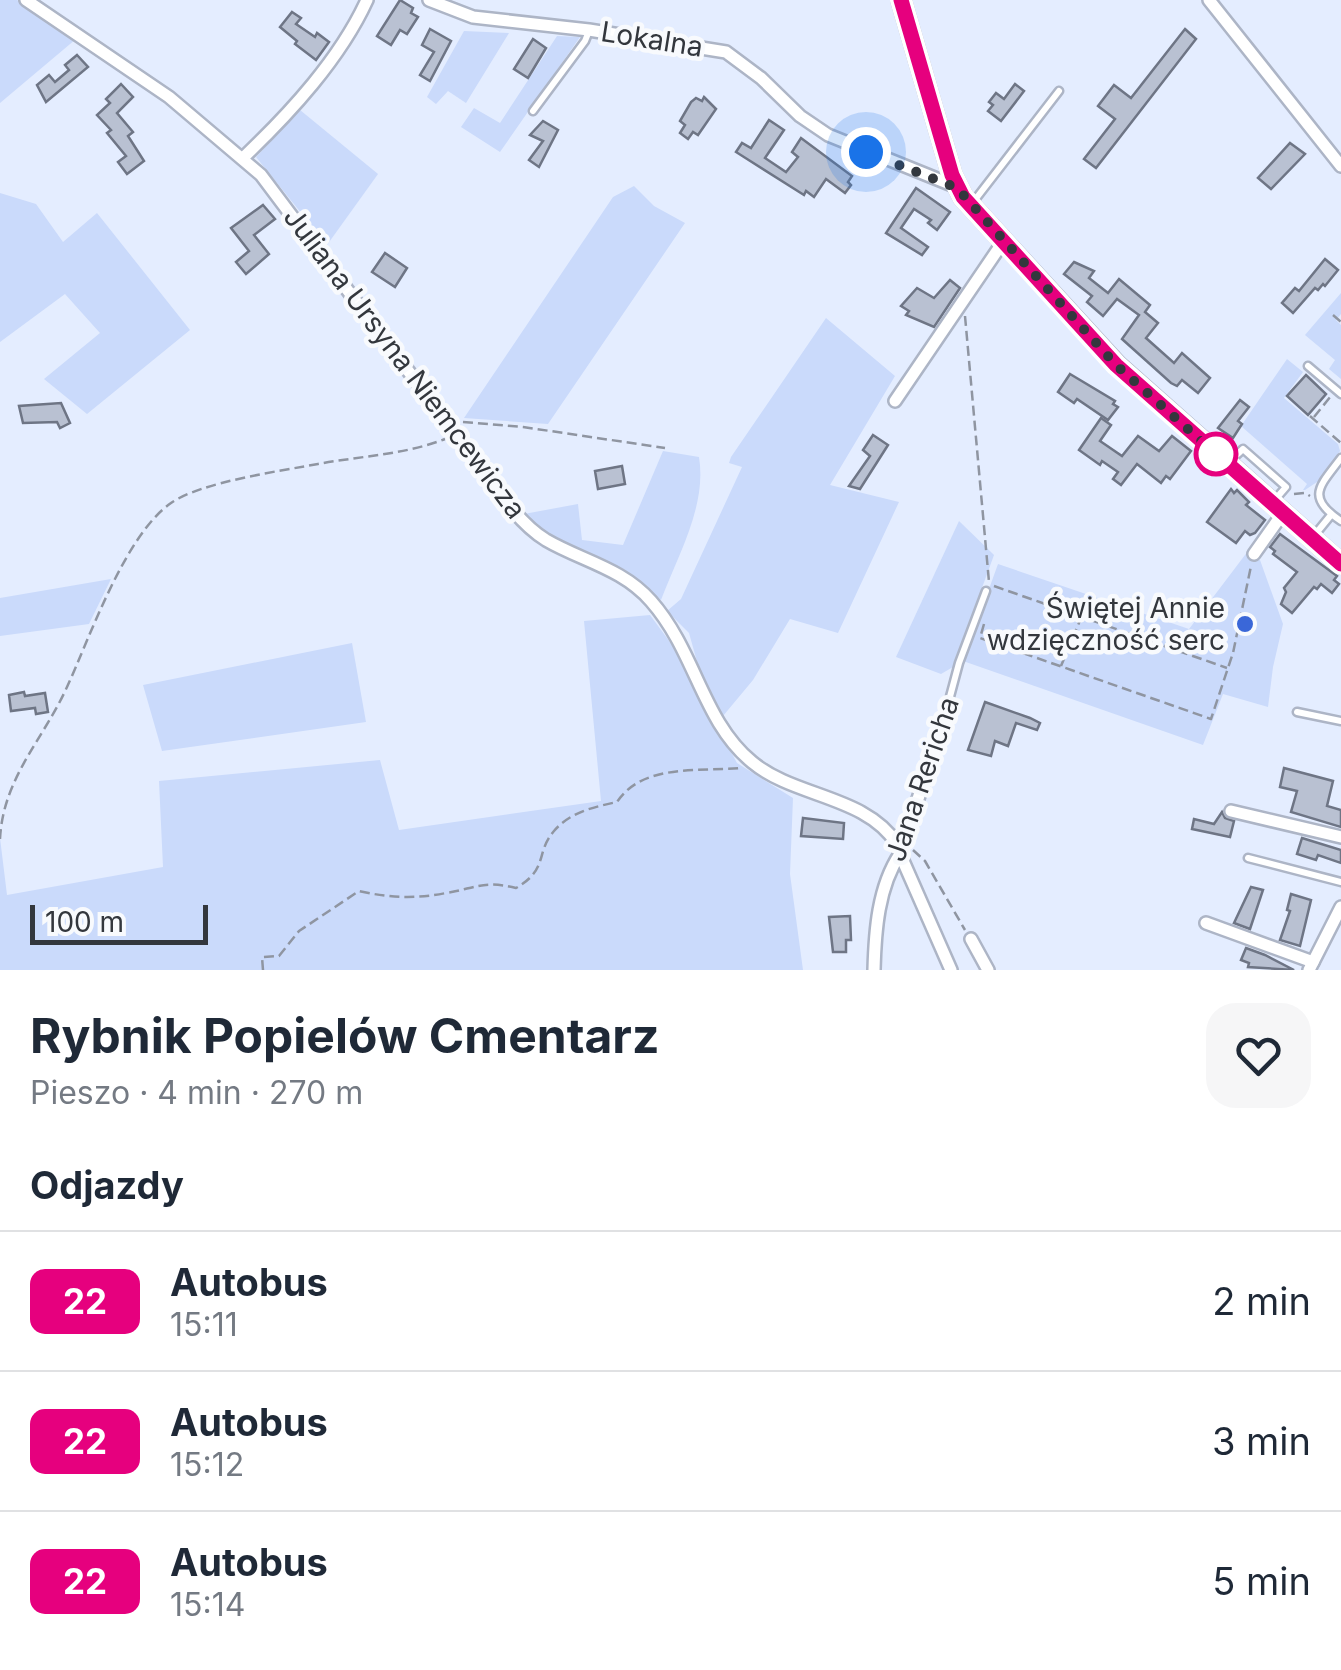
<!DOCTYPE html>
<html lang="pl">
<meta charset="utf-8">
<style>
:root{--surface:#fff;--page:#f6f6f7;--text:#1f2937;--muted:#747a83;--line:#e0e1e3}
body{margin:0;font-family:Inter,sans-serif;background:var(--page);color:var(--text);height:100vh;display:flex;flex-direction:column;font-size:38px;white-space:nowrap}
*{box-sizing:border-box;margin:0}
p{font-size:32px;color:var(--muted)}
.icon{flex:none;width:55px;height:55px;fill:none;stroke:currentColor;stroke-width:2;stroke-linecap:round;stroke-linejoin:round}
.map{position:relative;height:970px;overflow:hidden}
.panel{display:flex;flex-direction:column;background:var(--surface);flex:1}
.panel>*{flex:none}
.badge{padding:0 20px;border-radius:15px;font-size:35px;line-height:65px}
.scale{position:absolute;left:30px;bottom:25px;width:178px;box-sizing:border-box;padding-left:10px;border:5px solid #33373d;border-top:0;font-size:28px;line-height:35px;white-space:nowrap;color:#33373d;-webkit-text-stroke:8px #f8fafd;paint-order:stroke}
.you{position:absolute;width:50px;height:50px;margin:-25px;border:8px solid #fff;border-radius:50%;background:#1a73e8;box-shadow:0 0 0 15px #1a73e833}
.map>.badge{position:absolute;translate:-50% -50%;box-shadow:0 0 0 5px #fff}
h2{padding:0 30px;font-size:38px;line-height:90px}
.round{display:grid;place-items:center;flex:none;width:105px;height:105px;border-radius:30px;background:var(--page)}
.head{display:flex;align-items:center;justify-content:space-between;height:170px;padding:0 30px}
h1{font-size:48px;font-weight:700;line-height:75px}
ul{padding:0;list-style:none}
li{display:flex;align-items:center;gap:30px;height:140px;padding:0 30px;border-top:2px solid var(--line)}
li div{flex:1}
li b{display:block;font-size:38px}
li em{font-style:normal}
li .badge{min-width:110px;font-weight:700;text-align:center}
.map>svg:first-child{display:block}
.green{fill:#cadafb}
.building{fill:#b9c1d2;stroke:#6e7585;stroke-width:2.5}
.lines{fill:none;stroke-linecap:round;stroke-linejoin:round}
.lane-casing{stroke:#adb5c6;stroke-width:11}
.street-casing{stroke:#adb5c6;stroke-width:16}
.secondary-casing{stroke:#adb5c6;stroke-width:22}
.path{stroke:#8f95a1;stroke-width:2.5;stroke-dasharray:10 5;stroke-linecap:butt}
.lane{stroke:#fff;stroke-width:6}
.street{stroke:#fff;stroke-width:11}
.secondary{stroke:#fff;stroke-width:18}
.line-casing{stroke:#fff;stroke-width:22}
.line{stroke:#e6007e;stroke-width:15}
.walk{stroke:#33373d;stroke-width:10;stroke-dasharray:0 18}
.stop-dot{fill:#fff;stroke:#e6007e;stroke-width:5}
.poi-dot{fill:#3a67d8;stroke:#f8fafd;stroke-width:4}
.labels{text-anchor:middle;stroke-width:9;stroke-linejoin:round;paint-order:stroke}
.street-label{font-size:28px;fill:#33373d;stroke:#f8fafd}
.poi-label{font-size:28px;fill:#33373d;stroke:#f8fafd;text-anchor:end}
</style>
<div class="map">
<svg width="1341" height="970" viewBox="0 0 1341 970">
<rect width="100%" height="100%" fill="#e4edff"/>
<g class="green">
<path d="M0 0H17L76 39 0 103Z"/>
<path d="M464 31 509 33 466 103 448 91 436 104 427 97Z"/>
<path d="M557 36 580 37 500 152 461 127 474 108 500 123Z"/>
<path d="M300 110 378 174 327 245 256 157Z"/>
<path d="M634 186 654 206 685 223 548 424 464 418 613 197Z"/>
<path d="M0 193 36 204 63 242 97 213 190 330 87 414 44 379 100 333 65 294 0 342Z"/>
<path d="M1341 293V314L1336 320 1341 325V379L1329 369 1335 360 1305 335Z"/>
<path d="M826 318 895 376 830 485 899 502 838 633 790 619 753 680 723 716 698 665 689 633 667 611 681 599 742 467 729 463 731 457Z"/>
<path d="M1287 359 1303 372 1284 398 1338 444 1340 451 1323 478 1305 490H1303L1307 484 1241 426Z"/>
<path d="M663 451 699 457C707 506 678 555 661 600 649 590 637 577 623 569 590 552 549 543 524 514L578 504 582 540 623 545Z"/>
<path d="M959 521 994 555 953 667 941 674 896 657Z"/>
<path d="M1248 551 1260 560 1283 624 1273 667 1268 707 1223 694 1203 745 963 661 998 564 1189 629Z"/>
<path d="M111 579 89 624 0 636V598Z"/>
<path d="M650 615 678 653 737 763 793 798 790 874 803 970H0V838L7 895 163 867 159 781 380 760 399 830 601 801 584 621Z"/>
<path d="M352 643 366 722 162 751 143 685Z"/>
</g>
<g class="building">
<path d="M400 0 413 8 411 13 418 17 407 34 400 30 391 45 377 36Z"/>
<path d="M292 12 301 18 296 24 315 37 317 33 329 42 316 60 295 44 297 41 280 27Z"/>
<path d="M430 29 451 41 430 81 420 75 434 52 422 45Z"/>
<path d="M1185 29 1196 39 1096 168 1084 159 1115 119 1098 106 1114 85 1131 98Z"/>
<path d="M533 39 546 48 528 78 514 69Z"/>
<path d="M77 55 88 67 46 102 37 85 49 75 55 82 69 70 65 65Z"/>
<path d="M121 84 133 97 117 113 133 132 128 136 144 161 127 174 118 162 126 156 107 133 111 130 97 115 110 103 106 99Z"/>
<path d="M1015 84 1024 91 1001 121 988 111 993 105 989 102 996 93 1004 99Z"/>
<path d="M704 97 716 109 698 135 693 132 688 139 680 133 685 125 680 121 691 102 696 98 702 101Z"/>
<path d="M769 120 784 130 765 158 786 172 798 157 792 152 801 138 852 176 848 182 851 185 845 193 826 179 814 197 806 191 804 195 736 152 742 143 751 148Z"/>
<path d="M543 121 558 130 539 167 529 160 543 141 530 135Z"/>
<path d="M1290 143 1305 154 1271 189 1258 178Z"/>
<path d="M916 188 950 212 937 230 928 223 931 220 914 209 901 228 928 247 922 255 886 233Z"/>
<path d="M263 205 275 219 254 235 269 254 246 274 236 262 249 251 231 228Z"/>
<path d="M385 253 407 268 395 287 372 272Z"/>
<path d="M1325 259 1338 270 1325 286 1323 284 1318 290 1315 288 1293 313 1282 303 1295 288 1299 291Z"/>
<path d="M1074 262 1094 271 1089 278 1108 293 1119 279 1150 305 1145 312 1158 323 1146 338 1174 363 1182 353 1210 378 1198 393 1182 380 1177 386 1171 383 1122 339 1139 315 1117 299 1103 316 1087 302 1092 296 1064 274Z"/>
<path d="M950 280 960 288 934 327 906 315 909 311 901 306 917 288 934 298Z"/>
<path d="M1070 374 1115 401 1113 404 1118 407 1108 420 1077 399 1074 403 1058 392Z"/>
<path d="M1306 375 1326 394 1308 415 1287 396Z"/>
<path d="M1240 400 1249 407 1238 421 1242 424 1233 438 1218 428Z"/>
<path d="M61 403 70 423 60 428 57 422 23 423 19 406Z"/>
<path d="M1101 418 1111 425 1100 441 1122 456 1138 436 1159 451 1172 436 1191 451 1170 479 1166 476 1161 483 1137 464 1121 485 1113 479 1118 472 1102 461 1100 465 1079 450Z"/>
<path d="M873 435 888 445 860 489 849 486 870 456 863 450Z"/>
<path d="M622 466 625 484 598 489 595 471Z"/>
<path d="M1231 489 1234 493 1237 490 1249 502 1246 505 1265 520 1255 533 1250 535 1245 531 1236 543 1207 522Z"/>
<path d="M1280 534 1337 576 1334 580 1339 584 1332 593 1321 584 1317 589 1314 587 1292 613 1281 604 1286 592 1284 588 1297 572 1273 554 1275 551 1270 547Z"/>
<path d="M24 692 25 696 45 693 48 712 36 714 35 708 11 711 9 695Z"/>
<path d="M985 702 1030 718 1040 723 1037 730 1016 723 1008 746 995 741 991 756 968 750Z"/>
<path d="M1284 768 1333 781 1327 806 1341 810V827L1291 812 1297 791 1280 787Z"/>
<path d="M1222 812 1225 818 1234 821 1230 837 1192 829 1194 819 1214 824Z"/>
<path d="M803 818 844 823 843 839 801 836Z"/>
<path d="M1302 838 1341 850V863L1318 855 1316 860 1297 854Z"/>
<path d="M1251 887 1263 890 1250 929 1234 923Z"/>
<path d="M1291 894 1311 900 1300 946 1280 940 1290 911 1287 910Z"/>
<path d="M850 916 851 940H846V952H833L829 917Z"/>
<path d="M1246 948 1265 955 1294 970 1248 967 1249 963 1241 960Z"/>
</g>
<g class="lines">
<g class="lane-casing">
<g id="lane">
<path d="M533 111 585 41 589 31"/>
<path d="M971 205 1059 91"/>
<path d="M1308 366 1341 394"/>
<path d="M1341 458C1320 486 1305 497 1341 521"/>
<path d="M1228 463 1243 449 1286 487 1273 502"/>
<path d="M1313 537 1331 515"/>
<path d="M1297 712 1341 721"/>
<path d="M944 719 959 663 986 591"/>
<path d="M1248 858 1341 882"/>
</g>
</g>
<g class="street-casing">
<g id="street">
<path d="M26 0 169 97 261 175 512 509C522 521 533 532 546 540 582 561 622 568 651 601 696 652 702 721 752 762 795 798 865 795 897 844"/>
<path d="M429 0 473 17 589 30 726 52 761 78 800 116 828 135 957 187"/>
<path d="M1209 0 1341 166"/>
<path d="M244 157C290 113 340 59 367 0"/>
<path d="M895 401 1003 242"/>
<path d="M1254 554 1283 513"/>
<path d="M1231 811 1341 837"/>
<path d="M900 854 951 970"/>
<path d="M1206 923 1313 962"/>
<path d="M971 939 988 970"/>
<path d="M874 970C875 931 878 887 900 854L897 844 909 826 944 720"/>
<path d="M1309 970 1341 907"/>
</g>
</g>
<g class="secondary-casing">
<path id="secondary" d="M901 0 952 175 963 197 1117 365 1341 564"/>
</g>
<g class="path">
<path d="M1333 315 1341 322"/>
<path d="M965 316 989 582"/>
<path d="M1310 416 1341 443"/>
<path d="M1314 417 1331 396"/>
<path d="M463 422 523 427 665 448"/>
<path d="M1294 494 1305 493 1310 496"/>
<path d="M994 586 1227 668"/>
<path d="M984 624 980 638 1211 719 1233 653 1251 566"/>
<path d="M1061 666 1081 618"/>
<path d="M0 839C3 778 43 740 67 687 90 637 125 535 171 503 201 482 280 471 318 464 360 456 404 455 445 439"/>
<path d="M913 850 925 861 965 930"/>
<path d="M263 970 262 957 279 956 299 931 359 891C389 898 416 899 446 893 476 888 484 880 516 888 549 869 535 853 554 831 570 812 594 807 617 802 643 763 699 772 740 768"/>
</g>
<use href="#lane" class="lane"/>
<use href="#street" class="street"/>
<use href="#secondary" class="secondary"/>
</g>
<g class="lines">
<g class="line-casing">
<path id="line" d="M901 0 952 175 963 197 1116 365 1341 564"/>
</g>
<use href="#line" class="line"/>
<path class="walk" d="M866 152 957 188 1116 365 1216 454"/>
</g>
<circle class="stop-dot" cx="1216" cy="454" r="20"/>
<circle class="poi-dot" cx="1245" cy="624" r="10"/>
<g class="labels">
<g class="street-label">
<text transform="translate(652 39) rotate(9)" y="10">Lokalna</text>
<text transform="translate(405 363) rotate(53)" y="10">Juliana Ursyna Niemcewicza</text>
<text transform="translate(922 779) rotate(-71)" y="10">Jana Rericha</text>
</g>
<g class="poi-label">
<text x="1225" y="618">Świętej Annie<tspan x="1225" dy="32">wdzięczność serc</tspan></text>
</g>
</g>
</svg>
<div class="scale">100 m</div>
<div class="you" style="left:866px;top:152px"></div>
</div>
<section class="panel">
<div class="head"><div><h1>Rybnik Popielów Cmentarz</h1><p>Pieszo · 4 min · 270 m</p></div><a class="round"><svg class="icon" aria-label="heart" viewBox="0 0 24 24"><path d="M12 20l-8-8c-3-5 5-10 8-4 3-6 11-1 8 4z"/></svg></a></div>
<h2>Odjazdy</h2>
<ul>
<li><span class="badge" style="background:#e6007e;color:#fff">22</span><div><b>Autobus</b><p>15:11</p></div><em>2 min</em></li>
<li><span class="badge" style="background:#e6007e;color:#fff">22</span><div><b>Autobus</b><p>15:12</p></div><em>3 min</em></li>
<li><span class="badge" style="background:#e6007e;color:#fff">22</span><div><b>Autobus</b><p>15:14</p></div><em>5 min</em></li>
</ul>
</section>
